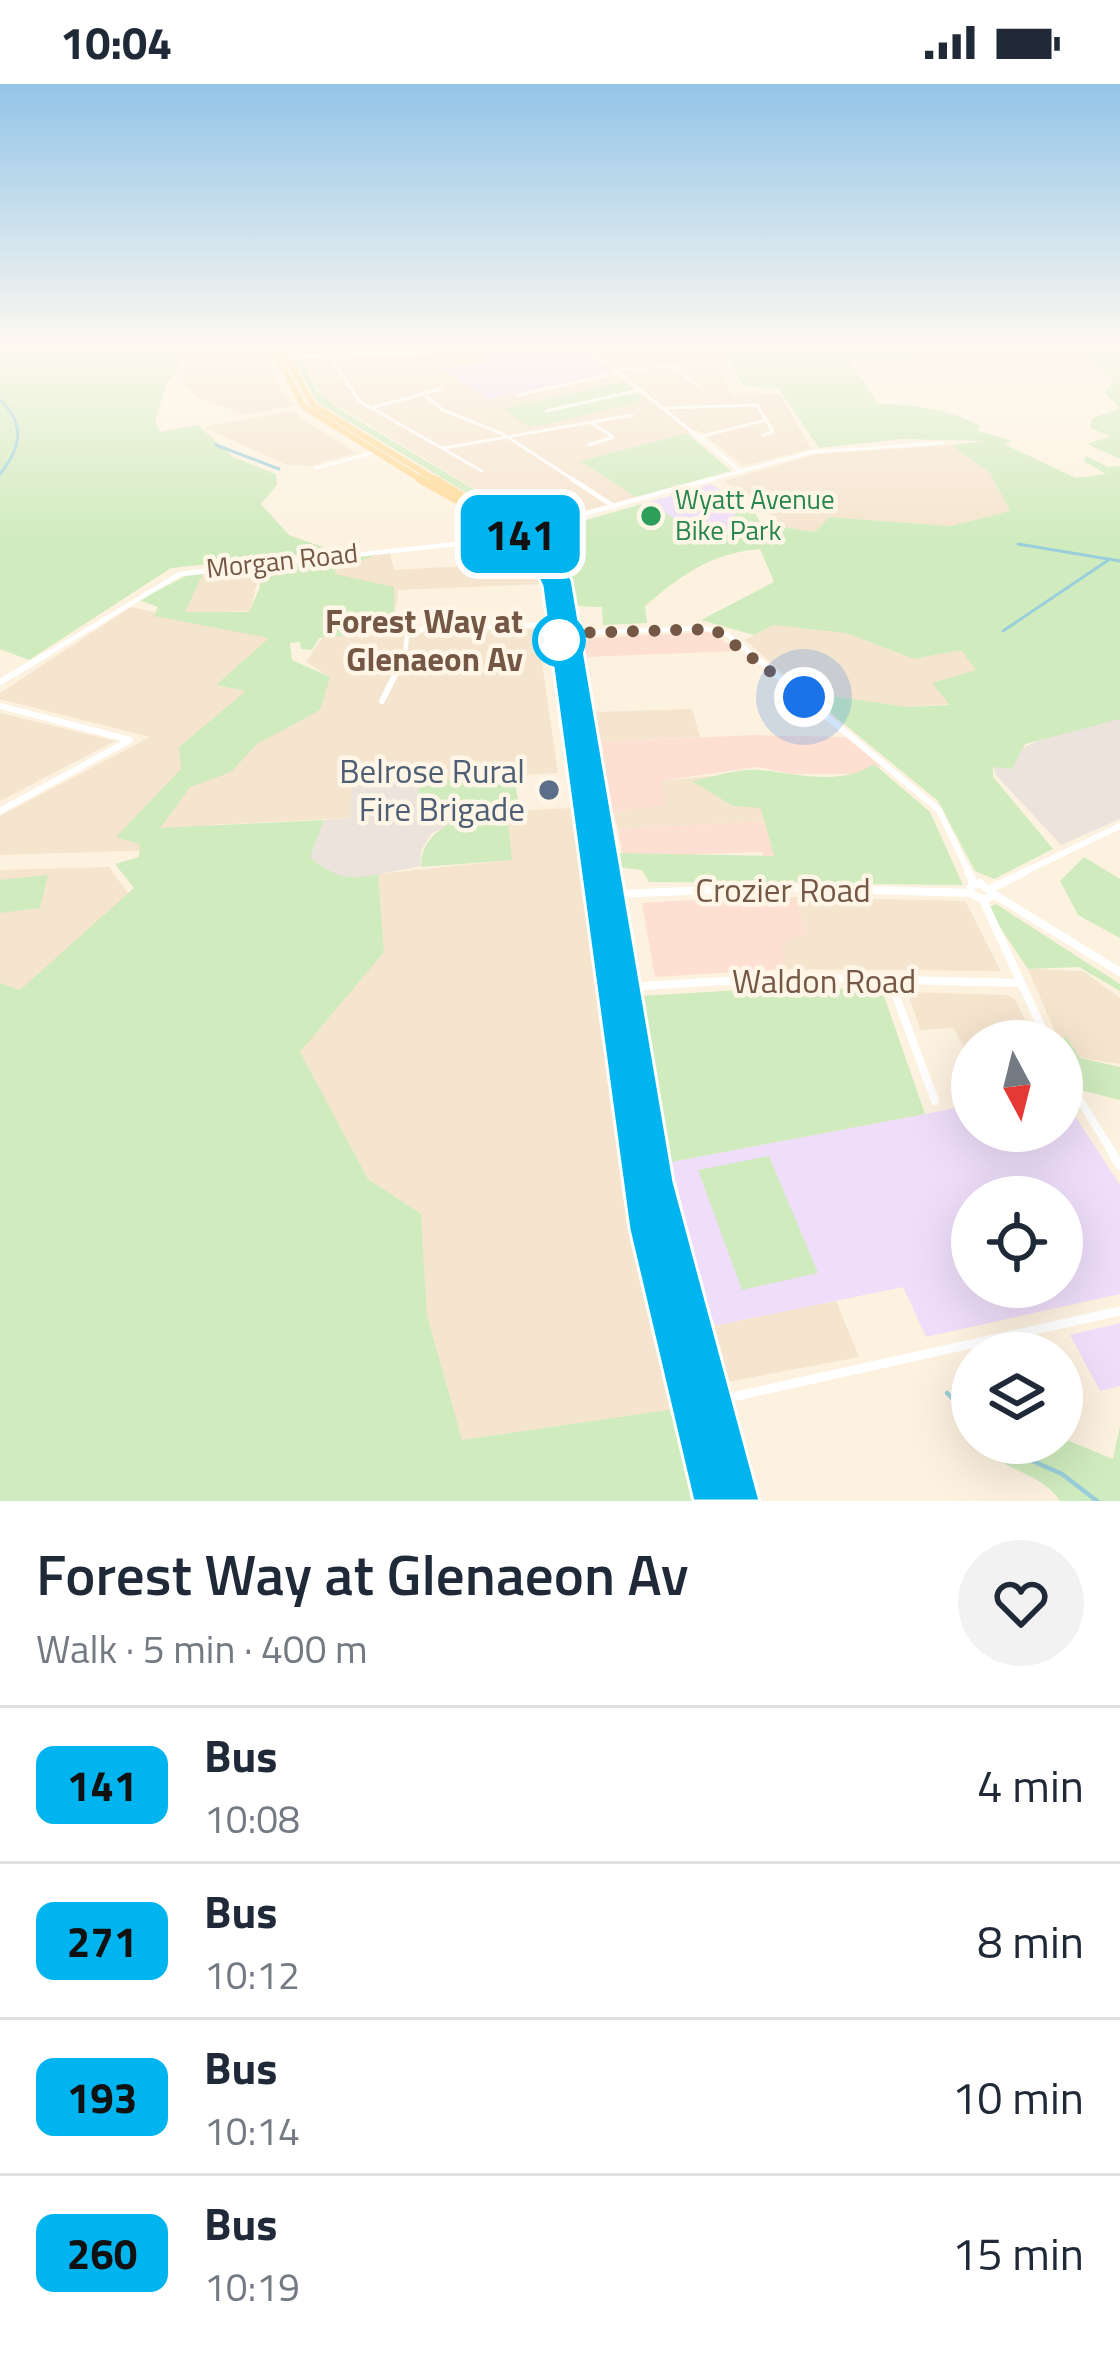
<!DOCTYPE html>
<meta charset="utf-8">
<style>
:root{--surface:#fff;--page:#f2f2f3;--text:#1f2937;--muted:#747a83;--line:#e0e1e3}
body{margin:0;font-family:"Titillium Web",sans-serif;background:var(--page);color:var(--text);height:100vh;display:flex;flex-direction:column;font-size:45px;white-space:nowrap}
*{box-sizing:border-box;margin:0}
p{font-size:39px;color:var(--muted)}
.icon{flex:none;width:66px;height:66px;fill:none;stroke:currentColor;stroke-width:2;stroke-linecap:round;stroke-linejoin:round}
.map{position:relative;height:1417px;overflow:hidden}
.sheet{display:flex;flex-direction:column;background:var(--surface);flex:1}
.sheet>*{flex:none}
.badge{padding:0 24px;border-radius:18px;font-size:42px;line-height:78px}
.needle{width:78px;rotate:173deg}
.controls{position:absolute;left:951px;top:936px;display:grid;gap:24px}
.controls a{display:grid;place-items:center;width:132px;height:132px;border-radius:50%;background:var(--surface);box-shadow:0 12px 48px #0002;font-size:60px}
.you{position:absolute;width:60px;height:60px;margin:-30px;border:9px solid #fff;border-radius:50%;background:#1a73e8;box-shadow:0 0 0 18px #1a73e833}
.map>.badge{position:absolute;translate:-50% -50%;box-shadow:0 0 0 6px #fff}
.round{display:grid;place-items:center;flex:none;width:126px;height:126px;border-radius:63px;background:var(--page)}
.summary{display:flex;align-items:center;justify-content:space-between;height:204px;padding:0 36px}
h1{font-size:57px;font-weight:600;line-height:90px}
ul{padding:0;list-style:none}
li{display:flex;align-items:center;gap:36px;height:156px;padding:0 36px;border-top:3px solid var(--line)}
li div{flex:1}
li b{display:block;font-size:45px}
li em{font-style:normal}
li .badge{min-width:132px;font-weight:700;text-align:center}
.status{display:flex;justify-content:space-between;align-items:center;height:84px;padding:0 60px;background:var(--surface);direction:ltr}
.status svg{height:33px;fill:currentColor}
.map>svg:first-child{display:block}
.residential{fill:#f5e4ce}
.commercial{fill:#fee0d3}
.industrial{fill:#ebe3dc}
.education{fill:#efddf9;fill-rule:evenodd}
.green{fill:#d0ebbe}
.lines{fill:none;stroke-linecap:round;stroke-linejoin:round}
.stream-far1{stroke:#9acfda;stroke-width:3}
.stream{stroke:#9acfda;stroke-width:4.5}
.minor-far4{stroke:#fff;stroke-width:3}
.minor-far3{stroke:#fff;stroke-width:4.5}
.minor-far2{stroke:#fff;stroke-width:6}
.minor-far1{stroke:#fff;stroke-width:8}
.minor{stroke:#fff;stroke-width:9}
.tertiary{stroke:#fff;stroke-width:4.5}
.primary-far4{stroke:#ffd995;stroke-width:6}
.primary-far3{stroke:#ffd995;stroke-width:8}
.primary-far2{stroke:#ffd995;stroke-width:9}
.primary-far1{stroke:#ffd995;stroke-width:10}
.primary{stroke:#ffd995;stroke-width:14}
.line{fill:#00b5ef;stroke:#fff;stroke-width:3}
.walk{stroke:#755746;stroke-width:12;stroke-dasharray:0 21.6}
.leisure-dot{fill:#2e9e5b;stroke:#fff6e7;stroke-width:4.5}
.stop-dot{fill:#fff;stroke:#00b5ef;stroke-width:6}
.service-dot{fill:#5c6f8a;stroke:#fff6e7;stroke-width:4.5}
.labels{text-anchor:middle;stroke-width:9;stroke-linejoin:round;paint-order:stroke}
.far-leisure-label{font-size:27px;fill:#27864d;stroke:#fff6e7;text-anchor:start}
.far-street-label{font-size:27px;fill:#755746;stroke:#fff6e7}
.stop-label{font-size:33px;font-weight:bold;fill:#755746;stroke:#fff6e7;text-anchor:end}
.service-label{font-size:33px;fill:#4e5e75;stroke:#fff6e7;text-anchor:end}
.street-label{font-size:33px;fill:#755746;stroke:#fff6e7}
</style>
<div class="status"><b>10:04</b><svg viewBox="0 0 49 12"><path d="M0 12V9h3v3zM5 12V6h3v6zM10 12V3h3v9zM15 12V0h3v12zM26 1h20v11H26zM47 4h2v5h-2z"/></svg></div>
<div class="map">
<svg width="1120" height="1417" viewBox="0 0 1120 1417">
<rect width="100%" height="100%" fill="#fdf2e0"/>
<g class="residential">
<path d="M166 259H265L277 300 295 321 246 331 198 314 185 302 184 280Z"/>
<path d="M294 259H740L708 261 732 311 780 310 811 365 743 382 698 346 582 376 636 413 534 441 322 312Z"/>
<path d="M291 327 356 369 308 382 285 380 203 343Z"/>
<path d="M951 361 990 389 1011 427 950 442 829 433 815 448 778 442 768 426 724 397 817 370Z"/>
<path d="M509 458 531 478 542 500 398 506 397 521 284 525 294 479 390 469 394 486 481 481 479 462Z"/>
<path d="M261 482 250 527 184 529 203 488Z"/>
<path d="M131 523 279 555 258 658 330 593 306 578 323 553 537 545 558 689 353 701 350 734 209 741 192 765 0 771V732L150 653 0 615V609Z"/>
<path d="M773 541 846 549 914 575 961 566 977 586 933 599 952 620 907 623 805 608 745 556Z"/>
<path d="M692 625 700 653 600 658 595 628Z"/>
<path d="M0 629 20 634 115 657 0 717Z"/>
<path d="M711 692 721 711 767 722 770 737 618 745 613 729 665 721 659 697Z"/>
<path d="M572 724 630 1154 674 1325 462 1356 427 1231 421 1130 368 1095 299 967 384 868 378 790 511 776 507 727Z"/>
<path d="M109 783 129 811 0 929V786Z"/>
<path d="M794 813 965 817 1001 887 786 885 781 858 808 850Z"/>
<path d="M1028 885 1083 887 1120 914V980L1065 971Z"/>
<path d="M908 908 1007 911 1015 915 1035 957H972V980L954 944 920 946Z"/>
<path d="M836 1217 859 1273 727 1298 713 1242Z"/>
</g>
<g class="commercial">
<path d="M709 548 740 567 586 573 583 559 591 554Z"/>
<path d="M754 651 846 653 881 682 860 690H792L758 683 660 697 666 721 613 729 600 658Z"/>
<path d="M770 737 787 798H771L762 768 623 773 618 745Z"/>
<path d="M739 813H794L808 850 782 858 786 885 655 893 642 819Z"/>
</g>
<g class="industrial">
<path d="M1120 635V735L1061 761 996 691 992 678 1049 652Z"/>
<path d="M419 698 418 731 480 728 432 749 421 766 420 782 355 795 330 790 309 773 324 736 350 734 352 701Z"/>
</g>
<g class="education">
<path d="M585 267 612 288 489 315 440 284 489 277V269Z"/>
<path d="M711 400 748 423 743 441 716 451 684 449 680 439 649 418Z"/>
<path d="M1062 1012 1120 1101V1210L926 1253 903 1203 713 1242 671 1078 972 1021V1047H1062ZM972 1113H1062V1203H972Z"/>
<path d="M1120 1239V1302L1100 1307 1070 1251Z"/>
</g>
<g class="green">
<path d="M0 259H171L181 280 166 302 155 337 160 348 198 341 233 373 276 390 277 401 261 420 289 451 334 467 171 484 29 576 0 565Z"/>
<path d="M902 259 1120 266V375L1087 360 1111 352 1090 344 1092 334 1120 325 1105 308 1114 297 1090 275 984 265 990 273 918 269V275L849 277 878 320C909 319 952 326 980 342L977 347 1013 357 1004 360 1076 394 1106 390 1084 377 1086 372 1108 383 1120 382V635L1025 660 1012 685 993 683V693L1053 765 994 795 975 787 938 717 805 608 907 623 950 621 932 599 976 586 961 566 914 575 846 549 773 541 754 551 701 536 774 498 760 465C709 470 683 490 645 522L647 539 603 541 602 523 574 522 566 483 533 451 649 418 681 439 676 441 684 451 727 448 740 420 750 421 761 439 815 448 829 433 950 442 1010 427 990 389 951 361 986 357 902 355 819 364 779 305 743 301 722 265Z"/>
<path d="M301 274 316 306 341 326 534 441 524 444 317 318 293 275Z"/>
<path d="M623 298 646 316 543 341 528 342 503 325Z"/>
<path d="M687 349 731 387 636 413 580 377Z"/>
<path d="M377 471 336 485 335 490 394 503 395 548 319 554 312 566 301 565 300 558 290 559 292 576 330 593 320 626 257 660 231 688 190 703 160 744 324 736 310 773C333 793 348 797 378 790L384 868 300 968 368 1095 421 1130 427 1231 462 1356 674 1325 697 1417H0V899L20 906 134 804 115 780 139 773 140 760 116 753 181 685 179 663 246 607 216 601 269 554 154 532 158 523 139 516 186 492 203 490 185 528H249L260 503 257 491 239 486Z"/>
<path d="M874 680 930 728 963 801 649 798 642 786 616 783 613 769 774 772 761 724 733 722 692 697C713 693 739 684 760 686 798 689 839 703 874 680Z"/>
<path d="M514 692 519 721 417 726 419 698Z"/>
<path d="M507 727 512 776 421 783C420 741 471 729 507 727Z"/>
<path d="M1084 773 1120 795V854L1078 831 1060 797Z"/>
<path d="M48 791 40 824 0 829V796Z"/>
<path d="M996 820 1120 900V907L1079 883 1028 885 987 824Z"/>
<path d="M789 903 882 906 925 1030 671 1078 641 912Z"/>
<path d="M1065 951 1080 974 1120 983V1016L1076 1005 1062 969Z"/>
<path d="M769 1072 818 1189 742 1206 698 1086Z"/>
<path d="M1120 1342V1417H1060C1041 1387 1001 1388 979 1359H1062V1354L1113 1375Z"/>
</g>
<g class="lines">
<g class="stream-far1">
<path d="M0 316C26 340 21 364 0 390"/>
<path d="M216 361 279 385"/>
<path d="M1018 460 1120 477"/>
<path d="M1003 547 1110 475"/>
</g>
<g class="stream">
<path d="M947 1309 972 1334"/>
<path d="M992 1359 1062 1390 1097 1417"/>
</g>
<g class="minor-far4">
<path d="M590 266 742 388"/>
<path d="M447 268 814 259"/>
<path d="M329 271 359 317 482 387"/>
<path d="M676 282 690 280"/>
<path d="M617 285 672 282 697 301"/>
<path d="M518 311 618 289"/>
<path d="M426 312 443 326 503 350 577 398"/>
<path d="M374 323 441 305"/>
<path d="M665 324 757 321 766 336 699 353"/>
<path d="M546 327 640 306"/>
<path d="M763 351 773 348 766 336"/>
<path d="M589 361 613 353 593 340"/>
<path d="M444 364 632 331"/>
<path d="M316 384 376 368"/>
<path d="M701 398 812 368 943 359"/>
</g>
<g class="minor-far3">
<path d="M572 395 615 423"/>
<path d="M516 408 565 437"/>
<path d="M403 538 407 550 412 546 407 544"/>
<path d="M412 546 557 540"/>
<path d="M572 549 702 544 727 550 753 572"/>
<path d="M44 572 180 490 484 457 712 395"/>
<path d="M405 572 407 550"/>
</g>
<g class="minor-far2">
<path d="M750 569 939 726 970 791"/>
<path d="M0 598 49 569"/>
<path d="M382 617 406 569"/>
<path d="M0 622 130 656 0 727"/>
<path d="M1018 791 1120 742"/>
</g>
<g class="minor-far1">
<path d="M968 788 974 800"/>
<path d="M980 799 995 811 983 816 970 809 971 802Z"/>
<path d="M992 804 1025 788"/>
<path d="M598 811 776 803 970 809"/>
<path d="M995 811 1120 888"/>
<path d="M983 816 1048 957"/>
<path d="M890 896 935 1017"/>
<path d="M627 903 786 893 1021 899"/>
<path d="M1062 987 1112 1068"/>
</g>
<g class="minor">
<path d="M1110 1065 1120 1082"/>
<path d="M719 1316 1120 1227"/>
</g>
<path class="tertiary" d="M276 273 440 268 459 259"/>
<g class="primary-far4">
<path d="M270 259 304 323 425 398"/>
<path d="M279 259 313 321 439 398"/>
</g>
<g class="primary-far3">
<path d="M420 395C459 419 533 449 548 495 555 519 556 547 560 572"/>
<path d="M434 395 527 452 560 490 573 572"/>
</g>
<g class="primary-far2">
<path d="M559 569 593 791"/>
<path d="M573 569 609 791"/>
</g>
<g class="primary-far1">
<path d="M592 788 634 1068"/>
<path d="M608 788 653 1068"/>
</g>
<g class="primary">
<path d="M634 1065 646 1145 713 1417"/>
<path d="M653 1065 740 1417"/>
</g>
</g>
<linearGradient id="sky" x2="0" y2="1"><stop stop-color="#93c5e8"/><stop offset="0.57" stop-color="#fef9f1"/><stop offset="1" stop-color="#fef9f1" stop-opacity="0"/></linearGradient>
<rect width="1120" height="458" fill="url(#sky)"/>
<path class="line" d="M529 445 555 468 572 496 674 1098 760 1417H693L629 1145 542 502 532 481 503 452Z"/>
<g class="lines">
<path class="walk" d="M559 556 567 557 576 571 572 549 714 545 804 613"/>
</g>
<circle class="leisure-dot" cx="651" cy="432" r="12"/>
<circle class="stop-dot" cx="559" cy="556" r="24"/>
<circle class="service-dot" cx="549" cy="706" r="12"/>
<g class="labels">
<g class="far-leisure-label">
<text x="675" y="425">Wyatt Avenue<tspan x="675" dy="31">Bike Park</tspan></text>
</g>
<g class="far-street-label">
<text transform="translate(282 477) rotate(-6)" y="9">Morgan Road</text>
</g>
<g class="stop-label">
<text x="523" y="549">Forest Way at<tspan x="523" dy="38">Glenaeon Av</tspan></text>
</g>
<g class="service-label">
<text x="525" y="699">Belrose Rural<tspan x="525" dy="38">Fire Brigade</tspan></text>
</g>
<g class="street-label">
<text x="783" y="818">Crozier Road</text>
<text x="824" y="909">Waldon Road</text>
</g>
</g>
</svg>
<div class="controls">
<a><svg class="needle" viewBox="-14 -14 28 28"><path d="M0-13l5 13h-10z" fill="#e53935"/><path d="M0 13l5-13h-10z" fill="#747a83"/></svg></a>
<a><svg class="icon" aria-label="locate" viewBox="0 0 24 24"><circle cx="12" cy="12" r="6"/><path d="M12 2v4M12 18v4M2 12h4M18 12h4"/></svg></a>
<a><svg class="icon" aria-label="layers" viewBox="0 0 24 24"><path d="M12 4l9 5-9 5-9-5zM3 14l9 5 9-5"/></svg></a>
</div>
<div class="you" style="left:804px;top:613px"></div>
<b class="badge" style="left:520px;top:450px;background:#00b5ef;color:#111">141</b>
</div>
<section class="sheet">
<div class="summary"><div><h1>Forest Way at Glenaeon Av</h1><p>Walk · 5 min · 400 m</p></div><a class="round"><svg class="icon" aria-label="heart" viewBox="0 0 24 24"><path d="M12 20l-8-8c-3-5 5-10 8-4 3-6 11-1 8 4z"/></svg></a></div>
<ul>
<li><span class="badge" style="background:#00b5ef;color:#111">141</span><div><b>Bus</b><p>10:08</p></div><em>4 min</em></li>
<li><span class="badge" style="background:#00b5ef;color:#111">271</span><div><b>Bus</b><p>10:12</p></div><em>8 min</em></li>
<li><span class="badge" style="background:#00b5ef;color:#111">193</span><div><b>Bus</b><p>10:14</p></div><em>10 min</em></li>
<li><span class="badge" style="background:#00b5ef;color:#111">260</span><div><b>Bus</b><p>10:19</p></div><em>15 min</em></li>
</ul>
</section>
